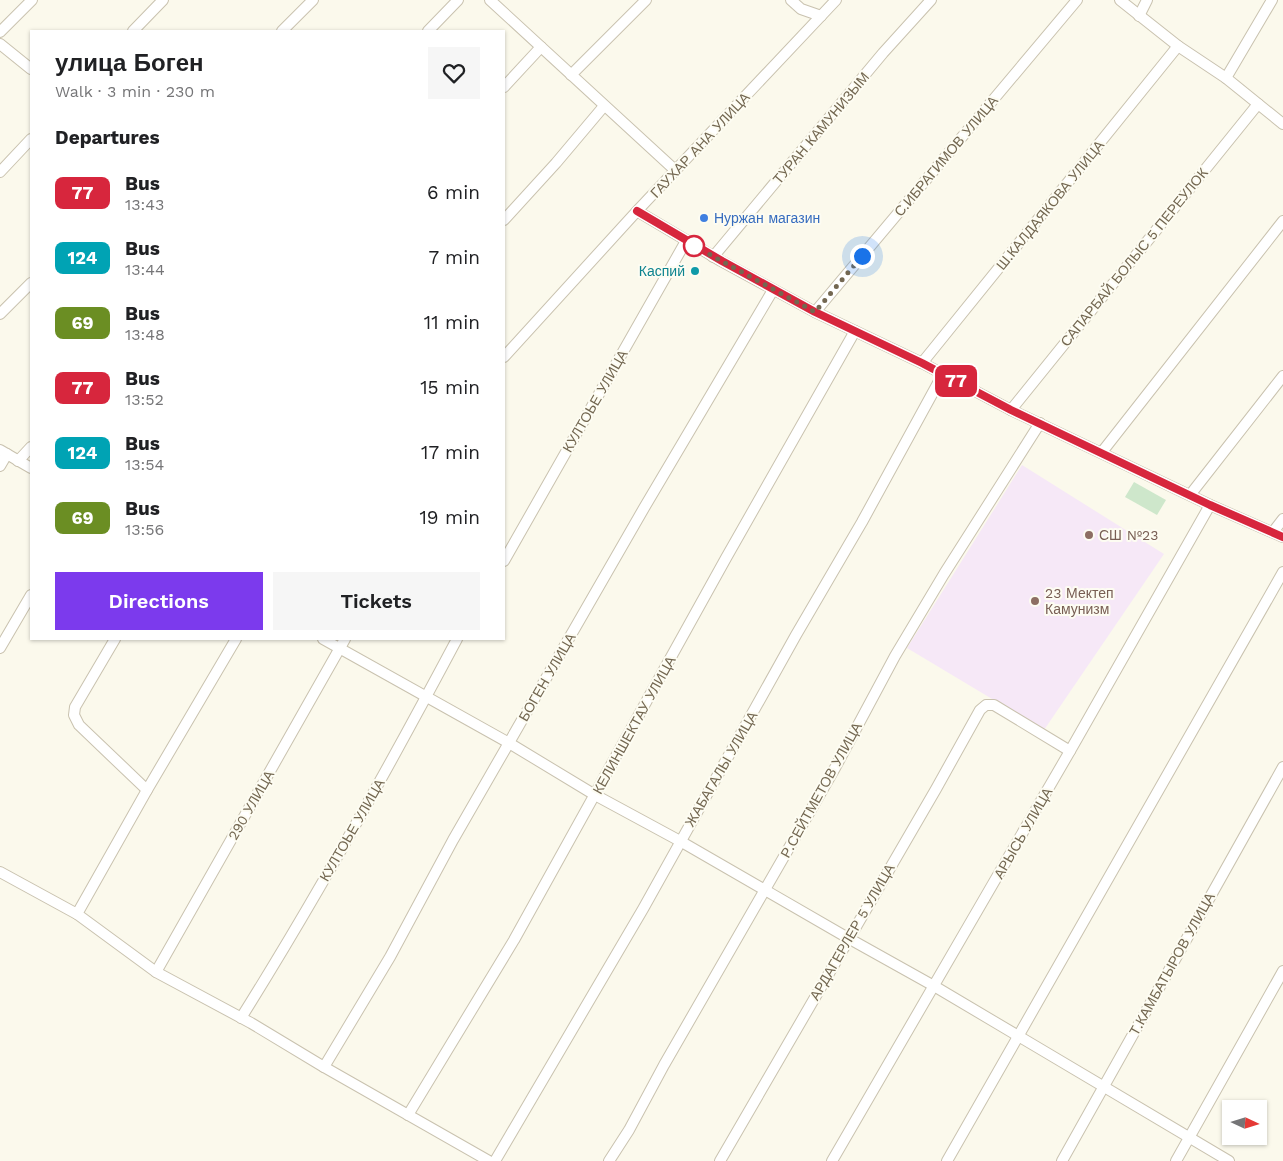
<!DOCTYPE html>
<meta charset="utf-8">
<style>
:root{--surface:#fff;--page:#f6f6f6;--text:#202124;--muted:#757577;--accent:#7c3aed}
body{margin:0;font-family:"Work Sans",sans-serif;background:var(--page);color:var(--text);height:100vh;display:flex;flex-direction:column;font-size:19px;white-space:nowrap}
*{box-sizing:border-box;margin:0}
p{font-size:16px;color:var(--muted)}
.icon{flex:none;width:28px;height:28px;fill:none;stroke:currentColor;stroke-width:2;stroke-linecap:round;stroke-linejoin:round}
.map{position:relative;flex:1;overflow:hidden}
.sheet{position:absolute;left:30px;top:30px;width:475px;height:610px;display:flex;flex-direction:column;background:var(--surface);border-radius:0px;box-shadow:0 1px 4px #0004}
.sheet>*{flex:none}
.badge{padding:0 10px;border-radius:8px;font-size:18px;line-height:32px}
.needle{width:32px;rotate:94deg}
.controls{position:absolute;left:1222px;top:1100px;display:grid;gap:10px}
.controls a{display:grid;place-items:center;width:45px;height:45px;border-radius:0px;background:var(--surface);box-shadow:0 1px 4px #0004;font-size:25px}
.you{position:absolute;width:25px;height:25px;margin:-12px;border:4px solid #fff;border-radius:50%;background:#1a73e8;box-shadow:0 0 0 8px #1a73e833}
.map>.badge{position:absolute;translate:-50% -50%;box-shadow:0 0 0 2px #fff}
h2{padding:0 25px;font-size:19px;line-height:45px}
.round{display:grid;place-items:center;flex:none;width:52px;height:52px;border-radius:0px;background:var(--page)}
.headline{display:flex;align-items:center;justify-content:space-between;height:85px;padding:0 25px}
h1{font-size:24px;font-weight:600;line-height:38px}
.button{display:flex;gap:10px;margin-top:auto;padding:10px 25px}
.button a{flex:1;height:58px;border-radius:0px;background:var(--accent);color:#fff;font-size:20px;font-weight:600;line-height:58px;text-align:center}
.button a+a{background:var(--page);color:var(--text)}
ul{padding:0;list-style:none}
li{display:flex;align-items:center;gap:15px;height:65px;padding:0 25px}
li div{flex:1}
li b{display:block;font-size:19px}
li em{font-style:normal}
li .badge{min-width:55px;font-weight:700;text-align:center}
.map>svg:first-child{display:block}
.education{fill:#f6e8f7}
.park{fill:#cee7cb}
.lines{fill:none;stroke-linecap:round;stroke-linejoin:round}
.minor-casing{stroke:#c9c2af;stroke-width:12}
.minor{stroke:#fff;stroke-width:10}
.line-casing{stroke:#fff;stroke-width:11}
.line{stroke:#d7263d;stroke-width:8}
.walk{stroke:#736751;stroke-width:5;stroke-dasharray:0 9}
.shop-dot{fill:#3f7fe0;stroke:#fdfcf2;stroke-width:2}
.stop-dot{fill:#fff;stroke:#d7263d;stroke-width:2.5}
.culture-dot{fill:#0f9aa8;stroke:#fdfcf2;stroke-width:2}
.education-dot{fill:#8d6e63;stroke:#fdfcf2;stroke-width:2}
.labels{text-anchor:middle;stroke-width:4;stroke-linejoin:round;paint-order:stroke}
.street-label{font-size:14px;fill:#736751;stroke:#fdfcf2}
.shop-label{font-size:14px;fill:#366cbe;stroke:#fdfcf2;text-anchor:start}
.culture-label{font-size:14px;fill:#0d838f;stroke:#fdfcf2;text-anchor:end}
.education-label{font-size:14px;fill:#785e54;stroke:#fdfcf2;text-anchor:start}
</style>
<div class="map">
<svg width="1283" height="1161" viewBox="0 0 1283 1161">
<rect width="100%" height="100%" fill="#fbf9ec"/>
<path class="education" d="M1022 465 1164 554 1044 730 907 648Z"/>
<path class="park" d="M1134 482 1166 500 1157 515 1125 497Z"/>
<g class="lines">
<g class="minor-casing">
<g id="minor">
<path d="M490 0 676 171"/>
<path d="M791 0 801 9 821 16"/>
<path d="M1120 0 1178 46 1226 78 1283 124"/>
<path d="M1139 16 1147 0"/>
<path d="M133 31 163 0"/>
<path d="M282 31 313 0"/>
<path d="M428 31 458 0"/>
<path d="M0 32 32 0"/>
<path d="M0 44 31 69"/>
<path d="M571 75 646 0"/>
<path d="M1226 78 1272 0"/>
<path d="M504 87 541 47"/>
<path d="M0 172 31 139"/>
<path d="M637 211 721 261 815 312 922 363 1011 410 1210 505 1283 537"/>
<path d="M504 220 556 163 604 106"/>
<path d="M713 257 883 53 931 0"/>
<path d="M815 312 1077 0"/>
<path d="M0 314 31 283"/>
<path d="M504 357 637 211 836 0"/>
<path d="M922 363 1178 46"/>
<path d="M1011 410 1258 104"/>
<path d="M0 450 31 468"/>
<path d="M1102 452 1283 221"/>
<path d="M18 461 31 447"/>
<path d="M0 466 7 454"/>
<path d="M1190 495 1283 376"/>
<path d="M1273 532 1283 519"/>
<path d="M504 561 686 241"/>
<path d="M115 639 75 707 74 715 79 725 147 790"/>
<path d="M236 639 147 790 77 914 156 972 251 1023 324 1067 489 1161"/>
<path d="M323 639 509 743 595 795 680 841 848 938 934 986 1229 1161"/>
<path d="M0 648 31 595"/>
<path d="M0 872 77 914"/>
<path d="M156 972 345 639"/>
<path d="M241 1018C318 895 389 767 457 639"/>
<path d="M324 1067 390 957 453 840 644 508 773 290"/>
<path d="M408 1115 514 940 726 558 855 331"/>
<path d="M495 1161 643 909 796 635 862 522 943 374"/>
<path d="M609 1161 629 1130 664 1065 835 768 895 656 944 574 1040 423"/>
<path d="M720 1161 936 789 980 710 986 705H994L1070 751"/>
<path d="M832 1161 1070 751 1210 505"/>
<path d="M947 1161 1283 572"/>
<path d="M1062 1161 1283 767"/>
<path d="M1176 1161 1283 971"/>
</g>
</g>
<use href="#minor" class="minor"/>
</g>
<g class="lines">
<g class="line-casing">
<path id="line" d="M637 211 722 261 815 312 922 363 1011 410 1210 505 1283 537"/>
</g>
<use href="#line" class="line"/>
<path class="walk" d="M694 246 815 312 862 256"/>
</g>
<circle class="shop-dot" cx="704" cy="218" r="5"/>
<circle class="stop-dot" cx="694" cy="246" r="10"/>
<circle class="culture-dot" cx="695" cy="271" r="5"/>
<g class="education-dot">
<circle cx="1089" cy="535" r="5"/>
<circle cx="1035" cy="601" r="5"/>
</g>
<g class="labels">
<g class="street-label">
<text transform="translate(821 128) rotate(-50)" y="5">ТУРАН КАМУНИЗЫМ</text>
<text transform="translate(700 145) rotate(-47)" y="5">ГАУХАР АНА УЛИЦА</text>
<text transform="translate(946 156) rotate(-50)" y="5">С.ИБРАГИМОВ УЛИЦА</text>
<text transform="translate(1050 205) rotate(-51)" y="5">Ш.КАЛДАЯКОВА УЛИЦА</text>
<text transform="translate(1134 257) rotate(-51)" y="5">САПАРБАЙ БОЛЫС 5 ПЕРЕУЛОК</text>
<text transform="translate(595 401) rotate(-60)" y="5">КУЛТОЬЕ УЛИЦА</text>
<text transform="translate(547 677) rotate(-60)" y="5">БОГЕН УЛИЦА</text>
<text transform="translate(634 725) rotate(-61)" y="5">КЕЛИНШЕКТАУ УЛИЦА</text>
<text transform="translate(721 769) rotate(-60)" y="5">ЖАБАГАЛЫ УЛИЦА</text>
<text transform="translate(821 790) rotate(-61)" y="5">Р.СЕЙТМЕТОВ УЛИЦА</text>
<text transform="translate(251 805) rotate(-60)" y="5">290 УЛИЦА</text>
<text transform="translate(352 830) rotate(-60)" y="5">КУЛТОЬЕ УЛИЦА</text>
<text transform="translate(1023 833) rotate(-60)" y="5">АРЫСЬ УЛИЦА</text>
<text transform="translate(852 932) rotate(-60)" y="5">АРДАГЕРЛЕР 5 УЛИЦА</text>
<text transform="translate(1172 964) rotate(-61)" y="5">Т.КАМБАТЫРОВ УЛИЦА</text>
</g>
<g class="shop-label">
<text x="714" y="223">Нуржан магазин</text>
</g>
<g class="culture-label">
<text x="685" y="276">Каспий</text>
</g>
<g class="education-label">
<text x="1099" y="540">СШ №23</text>
<text x="1045" y="598">23 Мектеп<tspan x="1045" dy="16">Камунизм</tspan></text>
</g>
</g>
</svg>
<div class="controls">
<a><svg class="needle" viewBox="-14 -14 28 28"><path d="M0-13l5 13h-10z" fill="#e53935"/><path d="M0 13l5-13h-10z" fill="#757577"/></svg></a>
</div>
<div class="you" style="left:862px;top:256px"></div>
<b class="badge" style="left:956px;top:381px;background:#d7263d;color:#fff">77</b>
<section class="sheet">
<div class="headline"><div><h1>улица Боген</h1><p>Walk · 3 min · 230 m</p></div><a class="round"><svg class="icon" aria-label="heart" viewBox="0 0 24 24"><path d="M12 20l-8-8c-3-5 5-10 8-4 3-6 11-1 8 4z"/></svg></a></div>
<h2>Departures</h2>
<ul>
<li><span class="badge" style="background:#d7263d;color:#fff">77</span><div><b>Bus</b><p>13:43</p></div><em>6 min</em></li>
<li><span class="badge" style="background:#00a3b4;color:#fff">124</span><div><b>Bus</b><p>13:44</p></div><em>7 min</em></li>
<li><span class="badge" style="background:#6b8e23;color:#fff">69</span><div><b>Bus</b><p>13:48</p></div><em>11 min</em></li>
<li><span class="badge" style="background:#d7263d;color:#fff">77</span><div><b>Bus</b><p>13:52</p></div><em>15 min</em></li>
<li><span class="badge" style="background:#00a3b4;color:#fff">124</span><div><b>Bus</b><p>13:54</p></div><em>17 min</em></li>
<li><span class="badge" style="background:#6b8e23;color:#fff">69</span><div><b>Bus</b><p>13:56</p></div><em>19 min</em></li>
</ul>
<div class="button"><a>Directions</a><a>Tickets</a></div>
</section>
</div>
